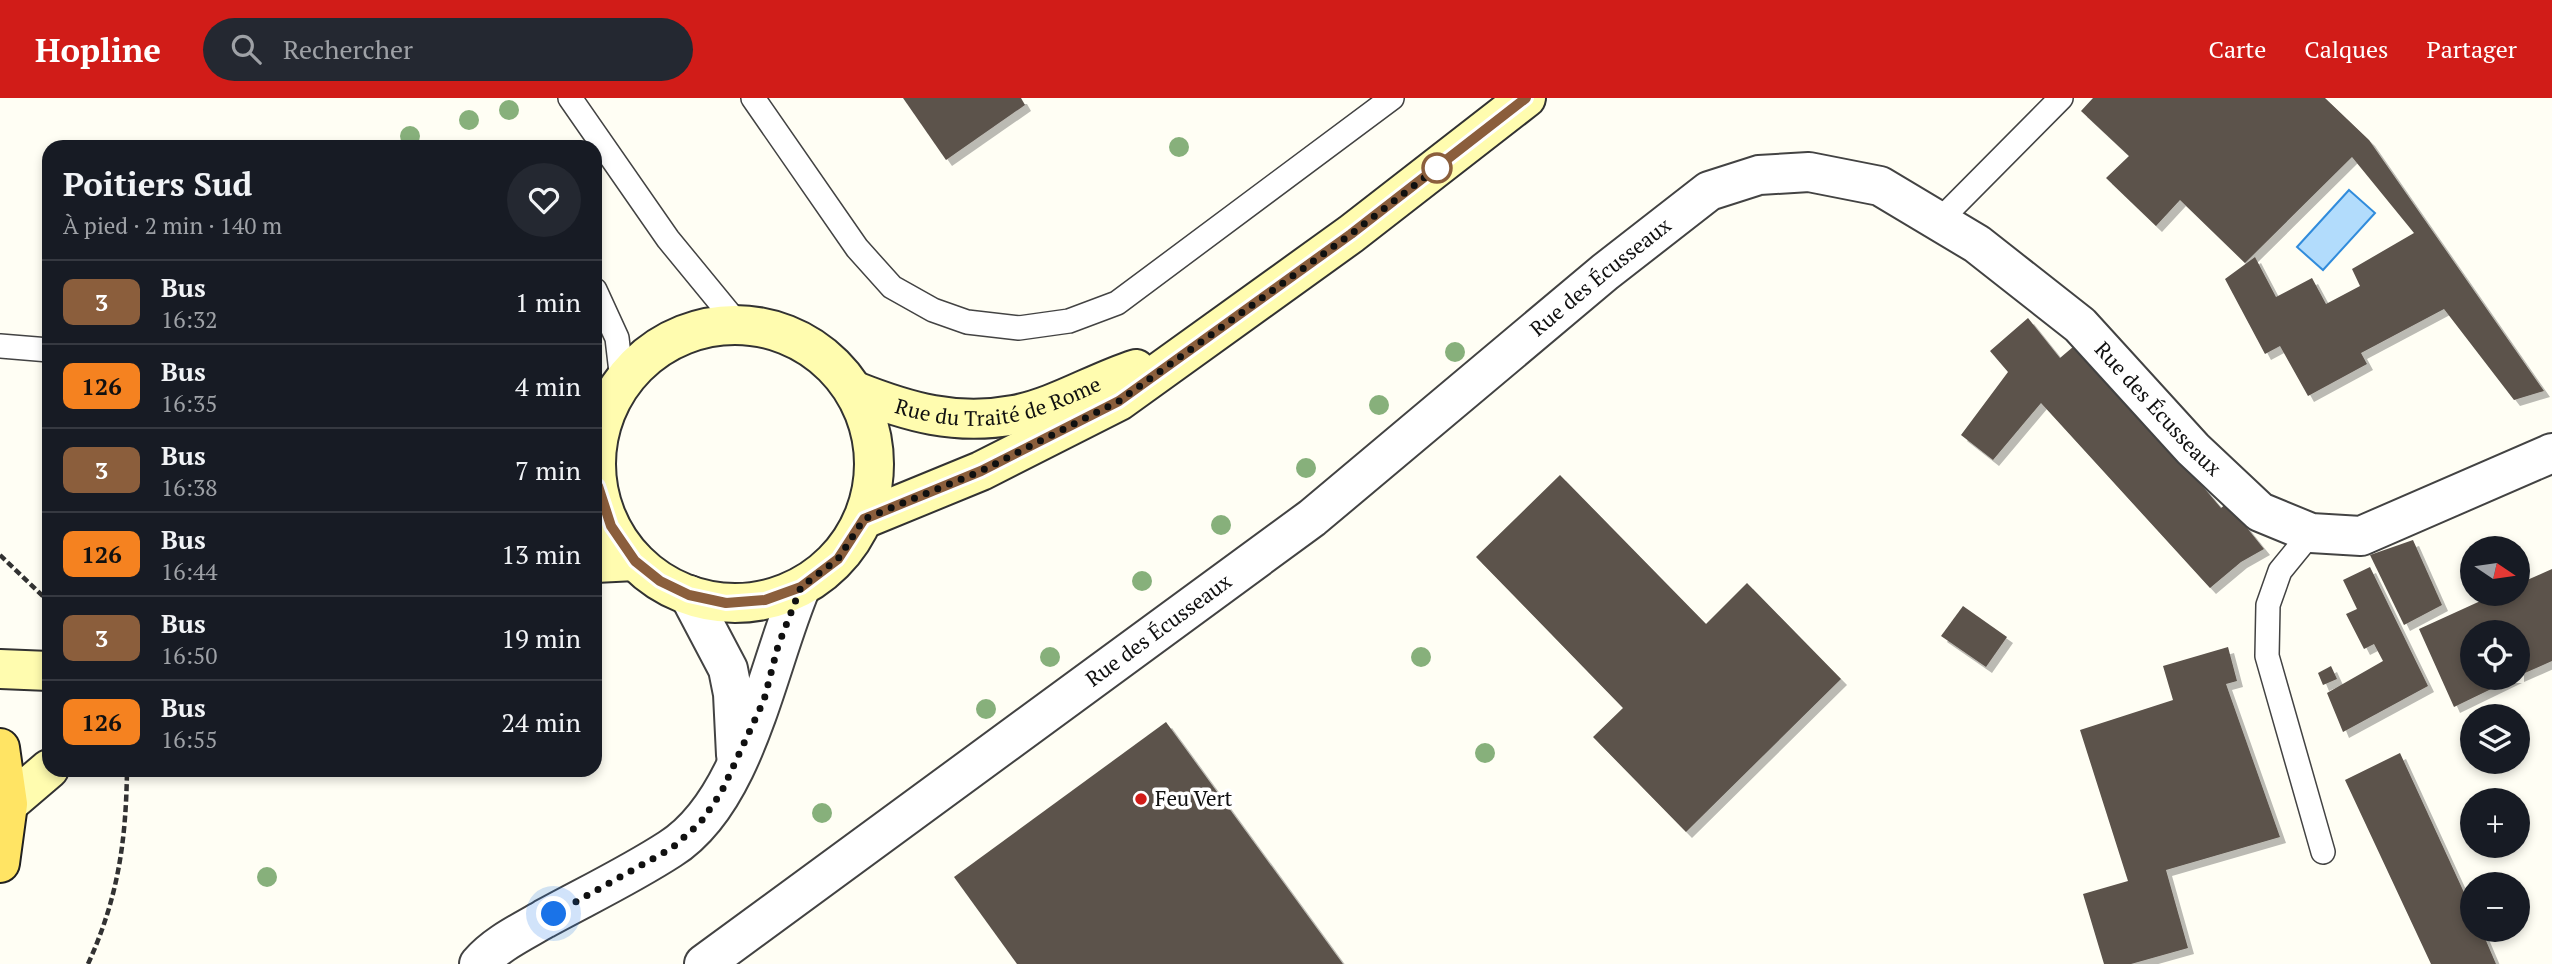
<!DOCTYPE html>
<html lang="fr">
<meta charset="utf-8">
<style>
:root{--surface:#171b24;--page:#242831;--text:#f1f3f6;--muted:#9ea1a6;--line:#363941;--accent:#d11c18}
body{margin:0;font-family:"PT Serif",serif;background:var(--page);color:var(--text);height:100vh;display:flex;flex-direction:column;font-size:26px;white-space:nowrap}
*{box-sizing:border-box;margin:0}
p{font-size:23px;color:var(--muted)}
.icon{flex:none;width:38px;height:38px;fill:none;stroke:currentColor;stroke-width:2;stroke-linecap:round;stroke-linejoin:round}
.map{position:relative;flex:1;overflow:hidden}
.sheet{position:absolute;left:42px;top:42px;width:560px;height:637px;display:flex;flex-direction:column;background:var(--surface);border-radius:21px;box-shadow:0 4px 10px #0003}
.sheet>*{flex:none}
.badge{padding:0 14px;border-radius:10px;font-size:24px;line-height:46px}
.needle{width:46px;rotate:103deg}
.tools{position:absolute;left:2460px;top:438px;display:grid;gap:14px}
.tools a{display:grid;place-items:center;width:70px;height:70px;border-radius:50%;background:var(--surface);box-shadow:0 4px 10px #0003;font-size:35px}
.you{position:absolute;width:35px;height:35px;margin:-18px;border:5px solid #fff;border-radius:50%;background:#1a73e8;box-shadow:0 0 0 10px #1a73e833}
.map>.badge{position:absolute;translate:-50% -50%;box-shadow:0 0 0 4px #fff}
.round{display:grid;place-items:center;flex:none;width:74px;height:74px;border-radius:37px;background:var(--page)}
.overview{display:flex;align-items:center;justify-content:space-between;height:119px;padding:0 21px}
h1{font-size:33px;font-weight:800;line-height:52px}
ul{padding:0;list-style:none}
li{display:flex;align-items:center;gap:21px;height:84px;padding:0 21px;border-top:2px solid var(--line)}
li div{flex:1}
li b{display:block;font-size:26px}
li em{font-style:normal}
li .badge{min-width:77px;font-weight:700;text-align:center}
header{display:flex;align-items:center;gap:42px;box-sizing:border-box;height:98px;padding:0 35px;background:var(--accent);color:#fff}
header strong{font-size:33px}
nav{display:flex;gap:38px;margin-inline-start:auto;font-size:24px}
.search{width:490px;height:63px;background:var(--page);display:flex;align-items:center;gap:18px;box-sizing:border-box;padding:0 24px;border-radius:38px;color:var(--muted);font-size:26px}
.map>svg:first-child{display:block}
.water{fill:#b2dcfc;stroke:#318cdc;stroke-width:2}
.building{fill:#5b524b;filter:url(#shadow)}
.lines{fill:none;stroke-linecap:round;stroke-linejoin:round}
.lane-casing{stroke:#434343;stroke-width:26}
.street-casing{stroke:#434343;stroke-width:42}
.secondary-casing{stroke:#323232;stroke-width:42}
.primary-casing{stroke:#212121;stroke-width:42}
.path{stroke:#323232;stroke-width:4.5;stroke-dasharray:7 3.5;stroke-linecap:butt}
.lane{stroke:#fff;stroke-width:23}
.street{stroke:#fff;stroke-width:38}
.secondary{stroke:#fffcaf;stroke-width:38}
.primary{stroke:#ffe464;stroke-width:38}
.tree{fill:#87b07b}
.line-casing{stroke:#fff;stroke-width:16}
.line{stroke:#8b5e3c;stroke-width:10}
.walk{stroke:#101010;stroke-width:7;stroke-dasharray:0 12.6}
.stop-dot{fill:#fff;stroke:#8b5e3c;stroke-width:3.5}
.poi-dot{fill:#d11c18;stroke:#fff;stroke-width:2.5}
.labels{text-anchor:middle;stroke-width:7;stroke-linejoin:round;paint-order:stroke}
.street-label{font-size:21px;fill:#101010;stroke:#fff}
.poi-label{font-size:21px;fill:#101010;stroke:#fff;text-anchor:start}
</style>
<header>
<strong>Hopline</strong>
<div class="search"><svg class="icon" aria-label="search" viewBox="0 0 24 24"><circle cx="10" cy="10" r="6"/><path d="M15 15l6 6"/></svg>Rechercher</div>
<nav><a>Carte</a><a>Calques</a><a>Partager</a></nav>
</header>
<div class="map">
<svg width="2552" height="866" viewBox="0 0 2552 866">
<defs>
<filter id="shadow"><feDropShadow dx="6" dy="6" stdDeviation="0" flood-color="#0004"/></filter>
</defs>
<rect width="100%" height="100%" fill="#fffef4"/>
<path class="water" d="M2349 92 2375 115 2323 172 2297 149Z"/>
<g class="building">
<path d="M903 0H1021L1025 7 946 62Z"/>
<path d="M2093 0H2325L2369 42 2544 293 2514 302 2444 211 2361 255 2367 266 2308 298 2280 248 2265 256 2225 181 2255 159 2276 199 2312 180 2326 206 2360 188 2352 171 2414 135 2352 59 2245 165 2180 102 2156 128 2106 80 2129 58 2081 13Z"/>
<path d="M2028 220 2060 260 2080 243 2221 410 2227 405 2264 451 2241 464 2210 490 2041 305 1993 362 1961 337 2008 274 1990 253Z"/>
<path d="M1560 377 1706 526 1747 485 1841 581 1686 734 1593 639 1623 610 1476 459Z"/>
<path d="M2413 442 2442 507 2404 527 2370 457Z"/>
<path d="M2370 469 2428 588 2343 634 2327 595 2383 563 2374 546 2364 551 2346 516 2357 511 2343 482Z"/>
<path d="M2552 471V563L2518 578V534H2473V579H2516L2454 609 2419 531 2498 495H2518V486Z"/>
<path d="M1963 508 2007 539 1986 569 1941 538Z"/>
<path d="M2228 549 2237 583 2226 586 2280 739 2166 772 2188 850 2131 866H2104L2083 796 2128 783 2080 632 2173 602 2163 568Z"/>
<path d="M2331 568 2337 581 2323 587 2318 575Z"/>
<path d="M1166 624 1343 866H1017L954 779Z"/>
<path d="M2400 655 2473 814V831H2481L2496 866H2431L2345 682Z"/>
</g>
<g class="lines">
<g class="lane-casing">
<g id="lane">
<path d="M570 0 668 141 737 225"/>
<path d="M753 0 857 150 892 189 933 212 967 224 1019 230 1069 223 1117 205 1392 0"/>
<path d="M1939 123 2061 0"/>
<path d="M595 192 617 240 622 283"/>
<path d="M0 248 49 252"/>
<path d="M2311 435 2280 473 2268 507 2267 558 2323 754"/>
</g>
</g>
<g class="street-casing">
<g id="street">
<path d="M689 497 728 571 733 596 736 657"/>
<path d="M479 866C496 846 522 834 544 821 586 798 630 777 670 751 746 703 767 568 801 489"/>
<path id="s1" d="M704 866 1312 420 1605 174 1709 93 1759 77 1809 74 1880 88 1977 146 2080 227 2193 351 2260 414 2311 435 2361 438 2552 355"/>
</g>
</g>
<g class="secondary-casing">
<g id="secondary">
<circle cx="735" cy="366" r="139"/>
<path id="s2" d="M855 293C908 314 956 328 1014 317 1056 309 1095 284 1136 271"/>
<path d="M864 421 981 373 1119 303 1351 136 1526 0"/>
<path d="M595 465 635 463"/>
<path d="M0 571 49 573"/>
<path d="M8 706 49 671"/>
</g>
</g>
<g class="primary-casing">
<path id="primary" d="M0 650 8 706 0 765"/>
</g>
<g class="path">
<path d="M0 457 49 504"/>
<path d="M88 866C118 800 126 744 127 672"/>
</g>
<use href="#lane" class="lane"/>
<use href="#street" class="street"/>
<use href="#secondary" class="secondary"/>
<use href="#primary" class="primary"/>
</g>
<g class="tree">
<circle cx="509" cy="12" r="10"/>
<circle cx="469" cy="22" r="10"/>
<circle cx="410" cy="38" r="10"/>
<circle cx="1179" cy="49" r="10"/>
<circle cx="1455" cy="254" r="10"/>
<circle cx="1379" cy="307" r="10"/>
<circle cx="1306" cy="370" r="10"/>
<circle cx="1221" cy="427" r="10"/>
<circle cx="1142" cy="483" r="10"/>
<circle cx="1050" cy="559" r="10"/>
<circle cx="1421" cy="559" r="10"/>
<circle cx="986" cy="611" r="10"/>
<circle cx="1485" cy="655" r="10"/>
<circle cx="822" cy="715" r="10"/>
<circle cx="267" cy="779" r="10"/>
</g>
<g class="lines">
<g class="line-casing">
<path id="line" d="M598 388 611 428 635 463 660 483 689 497 726 505 765 502 801 489 838 461 864 421 981 373 1119 303 1351 136 1526 0"/>
</g>
<use href="#line" class="line"/>
<path class="walk" d="M554 816 672 750 700 725 721 695 764 602 778 548 801 489 838 461 864 421 981 373 1119 303 1351 136 1437 70"/>
</g>
<circle class="stop-dot" cx="1437" cy="70" r="14"/>
<circle class="poi-dot" cx="1141" cy="701" r="7"/>
<g class="labels">
<g class="street-label">
<text dy="7" stroke="none"><textPath href="#s1" startOffset="1130">Rue des Écusseaux</textPath></text>
<text dy="7" stroke="none"><textPath href="#s2" startOffset="149">Rue du Traité de Rome</textPath></text>
<text dy="7" stroke="none"><textPath href="#s1" startOffset="1802">Rue des Écusseaux</textPath></text>
<text dy="7" stroke="none"><textPath href="#s1" startOffset="564">Rue des Écusseaux</textPath></text>
</g>
<g class="poi-label">
<text x="1155" y="708">Feu Vert</text>
</g>
</g>
</svg>
<div class="tools">
<a><svg class="needle" viewBox="-14 -14 28 28"><path d="M0-13l5 13h-10z" fill="#e53935"/><path d="M0 13l5-13h-10z" fill="#9ea1a6"/></svg></a>
<a><svg class="icon" aria-label="locate" viewBox="0 0 24 24"><circle cx="12" cy="12" r="6"/><path d="M12 2v4M12 18v4M2 12h4M18 12h4"/></svg></a>
<a><svg class="icon" aria-label="layers" viewBox="0 0 24 24"><path d="M12 4l9 5-9 5-9-5zM3 14l9 5 9-5"/></svg></a>
<a>+</a>
<a>−</a>
</div>
<div class="you" style="left:554px;top:816px"></div>
<section class="sheet">
<div class="overview"><div><h1>Poitiers Sud</h1><p>À pied · 2 min · 140 m</p></div><a class="round"><svg class="icon" aria-label="heart" viewBox="0 0 24 24"><path d="M12 20l-8-8c-3-5 5-10 8-4 3-6 11-1 8 4z"/></svg></a></div>
<ul>
<li><span class="badge" style="background:#8b5e3c;color:#fff">3</span><div><b>Bus</b><p>16:32</p></div><em>1 min</em></li>
<li><span class="badge" style="background:#f58220;color:#111">126</span><div><b>Bus</b><p>16:35</p></div><em>4 min</em></li>
<li><span class="badge" style="background:#8b5e3c;color:#fff">3</span><div><b>Bus</b><p>16:38</p></div><em>7 min</em></li>
<li><span class="badge" style="background:#f58220;color:#111">126</span><div><b>Bus</b><p>16:44</p></div><em>13 min</em></li>
<li><span class="badge" style="background:#8b5e3c;color:#fff">3</span><div><b>Bus</b><p>16:50</p></div><em>19 min</em></li>
<li><span class="badge" style="background:#f58220;color:#111">126</span><div><b>Bus</b><p>16:55</p></div><em>24 min</em></li>
</ul>
</section>
</div>
